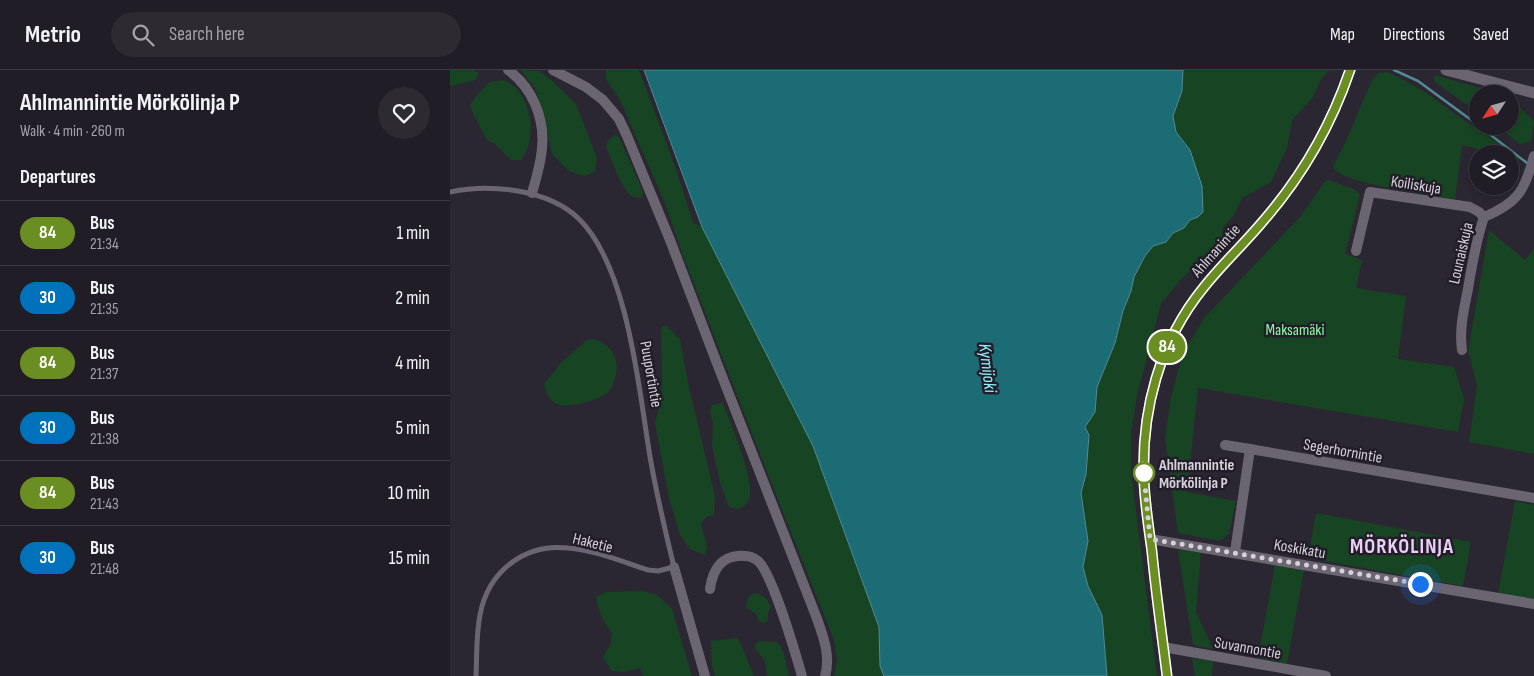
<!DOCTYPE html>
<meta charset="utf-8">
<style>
:root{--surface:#201d26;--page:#2d2a32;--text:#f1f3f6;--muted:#a2a2a7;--line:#3d3b43}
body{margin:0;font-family:"Sofia Sans Condensed",sans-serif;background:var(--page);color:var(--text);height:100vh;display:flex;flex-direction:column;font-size:19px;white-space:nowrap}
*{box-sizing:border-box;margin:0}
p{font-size:16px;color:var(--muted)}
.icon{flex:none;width:28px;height:28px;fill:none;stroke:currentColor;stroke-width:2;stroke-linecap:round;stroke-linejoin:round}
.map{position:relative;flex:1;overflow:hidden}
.sheet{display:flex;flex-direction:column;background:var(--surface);width:450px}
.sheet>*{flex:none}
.badge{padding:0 10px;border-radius:16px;font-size:18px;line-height:32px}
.needle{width:32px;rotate:234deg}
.fabs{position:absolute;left:1019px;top:15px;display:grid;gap:10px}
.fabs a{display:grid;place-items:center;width:50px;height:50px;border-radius:50%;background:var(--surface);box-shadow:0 2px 8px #0003,0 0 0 1px var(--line);font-size:25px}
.you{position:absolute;width:25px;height:25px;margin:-12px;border:4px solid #fff;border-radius:50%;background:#1a73e8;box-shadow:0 0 0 8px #1a73e833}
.map>.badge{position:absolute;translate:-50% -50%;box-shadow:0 0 0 2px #fff}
h2{padding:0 20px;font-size:19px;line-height:45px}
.round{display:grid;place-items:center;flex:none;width:52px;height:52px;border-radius:26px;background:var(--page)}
.overview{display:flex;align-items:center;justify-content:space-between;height:85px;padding:0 20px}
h1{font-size:24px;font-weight:700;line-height:38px}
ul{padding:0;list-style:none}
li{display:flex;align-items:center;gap:15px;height:65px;padding:0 20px;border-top:1px solid var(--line)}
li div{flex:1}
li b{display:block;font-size:19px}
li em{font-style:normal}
li .badge{min-width:55px;font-weight:700;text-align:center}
header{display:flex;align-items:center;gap:30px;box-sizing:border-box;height:70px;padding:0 25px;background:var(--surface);border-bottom:1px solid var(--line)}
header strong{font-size:24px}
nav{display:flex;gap:28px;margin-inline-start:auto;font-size:18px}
.search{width:350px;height:45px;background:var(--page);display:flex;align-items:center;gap:12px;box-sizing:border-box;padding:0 18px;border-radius:28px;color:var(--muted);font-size:19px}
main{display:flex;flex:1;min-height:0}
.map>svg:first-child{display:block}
.green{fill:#174523}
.water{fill:#1c6c76;stroke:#538a93}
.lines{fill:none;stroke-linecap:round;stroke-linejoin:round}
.stream{stroke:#538a93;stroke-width:2.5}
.service{stroke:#6b6572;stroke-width:5}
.minor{stroke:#6b6572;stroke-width:10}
.tertiary{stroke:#6b6572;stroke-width:11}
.line-casing{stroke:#fff;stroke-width:11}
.line{stroke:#6b8e23;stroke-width:8}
.walk{stroke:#d4d1d8;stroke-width:5;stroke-dasharray:0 9}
.stop-dot{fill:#fff;stroke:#6b8e23;stroke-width:2.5}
.labels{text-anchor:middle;stroke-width:5;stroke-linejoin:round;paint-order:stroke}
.street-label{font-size:16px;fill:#d4d1d8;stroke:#221d28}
.park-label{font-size:16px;fill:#8bf7a1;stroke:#221d28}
.stop-label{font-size:16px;font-weight:bold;fill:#d4d1d8;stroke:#221d28;text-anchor:start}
.water-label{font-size:18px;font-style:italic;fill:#90f0fe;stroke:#221d28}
.district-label{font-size:21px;font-weight:bold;letter-spacing:1px;fill:#e9cff6;stroke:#221d28}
</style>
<header>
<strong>Metrio</strong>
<div class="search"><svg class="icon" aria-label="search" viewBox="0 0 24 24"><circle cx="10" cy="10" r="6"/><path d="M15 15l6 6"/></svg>Search here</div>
<nav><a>Map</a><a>Directions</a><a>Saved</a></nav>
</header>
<main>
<section class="sheet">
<div class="overview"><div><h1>Ahlmannintie Mörkölinja P</h1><p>Walk · 4 min · 260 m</p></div><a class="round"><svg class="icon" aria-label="heart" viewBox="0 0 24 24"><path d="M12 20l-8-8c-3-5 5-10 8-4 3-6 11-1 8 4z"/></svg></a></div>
<h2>Departures</h2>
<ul>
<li><span class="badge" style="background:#6b8e23;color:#fff">84</span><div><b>Bus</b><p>21:34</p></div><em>1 min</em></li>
<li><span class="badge" style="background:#0072bc;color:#fff">30</span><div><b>Bus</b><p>21:35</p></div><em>2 min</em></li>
<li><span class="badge" style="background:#6b8e23;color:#fff">84</span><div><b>Bus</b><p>21:37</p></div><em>4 min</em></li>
<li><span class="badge" style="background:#0072bc;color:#fff">30</span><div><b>Bus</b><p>21:38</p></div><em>5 min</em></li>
<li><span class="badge" style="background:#6b8e23;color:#fff">84</span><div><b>Bus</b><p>21:43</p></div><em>10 min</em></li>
<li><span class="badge" style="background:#0072bc;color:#fff">30</span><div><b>Bus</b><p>21:48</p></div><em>15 min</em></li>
</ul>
</section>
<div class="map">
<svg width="1084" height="606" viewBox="0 0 1084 606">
<rect width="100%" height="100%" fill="#2b2732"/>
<g class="green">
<path d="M0 0H23L29 3 26 10 0 16Z"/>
<path d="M71 0 89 1 101 10 126 34 147 88 145 102 133 106 119 101 102 84 94 44 86 20Z"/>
<path d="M156 0H189L226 99 243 153 252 157 363 376 429 557 430 596 434 606H384L387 591 384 570 317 402 234 188 215 133 170 30 156 9Z"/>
<path d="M733 0H879L871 9 863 27 842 50 837 78 821 112 792 128 784 145 772 159 774 171 730 210 711 234 687 325 681 364V402L707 606H657L652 545 638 516 633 497 638 471 631 423 636 404 639 365 635 357 645 342 647 317 665 273 673 241 681 221 684 207 695 186 703 176 716 172 723 163 734 158 740 150 748 147 740 80 726 62 723 46 732 21Z"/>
<path d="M937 2 956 11 975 22 1015 51 1075 91 1060 87V84H1048L1012 75 1005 129C985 125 888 114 883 96L897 69 922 10 928 3Z"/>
<path d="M985 5 1050 24H1028L1027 42 984 11Z"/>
<path d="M54 10C58 13 64 15 67 19 83 38 86 70 71 90H61L45 74 37 70 23 44 20 35 27 25 40 12Z"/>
<path d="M1060 28 1084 51 1081 71 1070 74 1047 56H1060Z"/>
<path d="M165 65 169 67 193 122 191 128C191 128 183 127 183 127 172 121 161 89 156 76L159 69Z"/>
<path d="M876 110H879L904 119 910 124 895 184 912 190 906 218 956 226 948 289 1004 297 1014 329 1008 362 748 318 737 422 786 431 779 464 770 471 728 463 715 368 721 327 729 297 736 278 755 247 851 146Z"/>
<path d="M1039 160 1075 190 1084 179V384L1019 372 1027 315 1018 281Z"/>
<path d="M216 255 230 269 239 318 265 426 264 445 256 447 251 454 257 477 255 485 240 479 230 465 219 428 205 353 212 323 211 258Z"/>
<path d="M145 269C162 277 169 286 166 305 164 311 162 319 157 323 151 328 144 330 136 332 115 338 99 339 94 314L111 293 137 270Z"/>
<path d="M273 333C281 355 302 403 300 425 300 433 294 436 288 439L279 437 270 413 262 375 263 353 260 342 262 335Z"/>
<path d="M1065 431 1084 435V529L1048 524Z"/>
<path d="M866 443 1021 472 1013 516 858 488Z"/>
<path d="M728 480 751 482 746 542 763 579 743 575Z"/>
<path d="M825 495 854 500 837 594 808 588Z"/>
<path d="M192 521 207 525 222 539 242 606H194L189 598 174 602 162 601 153 587 161 573 162 563C153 551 149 542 146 527L156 522Z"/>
<path d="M303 523C313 524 317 528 321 537L318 542V551L313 553 308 550 306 544 296 537 298 528Z"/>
<path d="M288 568 304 606H265L262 596 261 571Z"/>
<path d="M309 571 327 572 333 581 339 606H317L315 591 304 577Z"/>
<path d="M742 588 763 591 762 606H745Z"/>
</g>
<path class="water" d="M194 0H733L732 21 723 46 726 62 740 80 752 116 753 142 748 147 740 150 734 158 723 163 716 172 703 176 695 186 684 207 681 221 673 241 665 273 647 317 645 342 635 357 639 365 636 404 631 423 638 471 633 497 638 516 652 545 657 606H434L430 596 429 557 363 376 252 157Z"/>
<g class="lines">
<g class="stream">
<path d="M944 0 968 11 1028 55"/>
<path d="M1029 56 1077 93"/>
</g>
<path class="service" d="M0 122C23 117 45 117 68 121 90 125 112 132 129 149 176 195 188 310 198 374 204 415 214 456 224 497L208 501 198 500C173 492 145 480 118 478 74 473 38 502 30 545 26 565 27 586 26 606"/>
<g class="minor">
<path d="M58 0C82 17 95 48 92 78 91 93 86 109 82 123"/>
<path d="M103 0 136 17 153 30 169 49 177 66 220 170 268 296 366 546C373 566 381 585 375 606"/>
<path d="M906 181 920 122 1020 137 1029 142 1034 147"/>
<path d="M1012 280C1009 259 1014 239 1018 219 1022 194 1026 171 1034 147 1068 133 1075 120 1084 86"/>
<path d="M775 375 800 379"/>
<path d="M700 469 1084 534"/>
<path d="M785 482 800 379 1084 428"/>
<path d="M224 497 255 606"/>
<path d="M260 519C262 505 267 491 282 487 291 485 301 485 308 491 322 503 346 585 352 606"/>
<path d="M713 577 876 606"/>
</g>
<g class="tertiary">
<path d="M996 0 1084 23"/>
<path d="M717 606C712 565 706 524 702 482 699 459 695 435 694 411 691 341 709 272 754 217 773 194 795 173 814 150 853 105 881 56 900 0"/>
</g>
</g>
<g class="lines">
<g class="line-casing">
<path id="line" d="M717 606C712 565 706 524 702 482 699 459 695 435 694 411 691 341 709 272 754 217 773 193 795 173 814 150 853 105 881 56 900 0"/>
</g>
<use href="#line" class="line"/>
<path class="walk" d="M694 403 693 394 700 469 970 514"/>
</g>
<circle class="stop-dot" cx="694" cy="403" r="10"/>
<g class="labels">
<g class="street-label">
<text transform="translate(966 114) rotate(9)" y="6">Koiliskuja</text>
<text transform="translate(765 180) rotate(-48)" y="6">Ahlmanintie</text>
<text transform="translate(1010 183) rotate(-77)" y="6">Lounaiskuja</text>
<text transform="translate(202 304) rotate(80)" y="6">Puuportintie</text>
<text transform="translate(893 380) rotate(10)" y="6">Segerhornintie</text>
<text transform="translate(143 472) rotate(14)" y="6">Haketie</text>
<text transform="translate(850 478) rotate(10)" y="6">Koskikatu</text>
<text transform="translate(798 577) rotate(10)" y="6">Suvannontie</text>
</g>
<g class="park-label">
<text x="845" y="265">Maksamäki</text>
</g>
<g class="stop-label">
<text x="709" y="400">Ahlmannintie<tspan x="709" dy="18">Mörkölinja P</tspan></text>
</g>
<g class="water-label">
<text transform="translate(538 298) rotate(83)" y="6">Kymijoki</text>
</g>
<g class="district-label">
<text x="952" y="483">MÖRKÖLINJA</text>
</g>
</g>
</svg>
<div class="fabs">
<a><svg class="needle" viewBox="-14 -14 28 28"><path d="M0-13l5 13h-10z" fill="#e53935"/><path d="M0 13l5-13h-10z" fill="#a2a2a7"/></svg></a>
<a><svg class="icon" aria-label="layers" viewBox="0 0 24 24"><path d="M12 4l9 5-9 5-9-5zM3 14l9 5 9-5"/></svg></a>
</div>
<div class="you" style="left:970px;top:514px"></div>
<b class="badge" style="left:717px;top:277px;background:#6b8e23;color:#fff">84</b>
</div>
</main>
